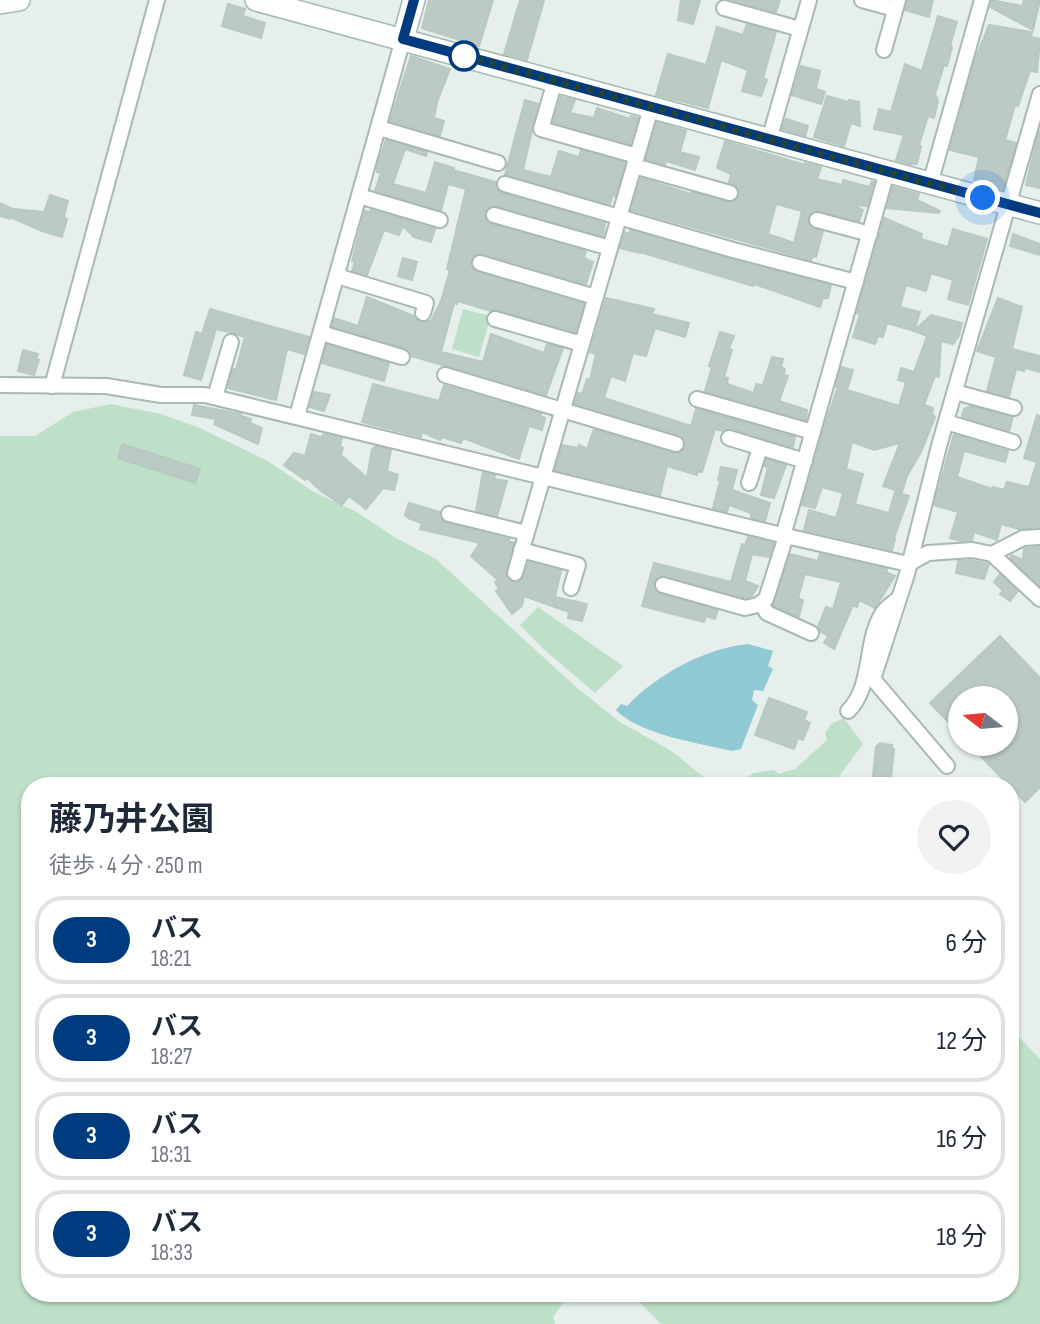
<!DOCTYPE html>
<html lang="ja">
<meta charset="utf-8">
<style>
:root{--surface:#fff;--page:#f2f2f3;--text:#1f2937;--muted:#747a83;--line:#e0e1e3}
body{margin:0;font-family:"Sofia Sans Condensed","Noto Sans JP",sans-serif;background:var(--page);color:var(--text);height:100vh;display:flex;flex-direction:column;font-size:26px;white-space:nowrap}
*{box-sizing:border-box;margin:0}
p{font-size:23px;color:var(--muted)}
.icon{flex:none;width:38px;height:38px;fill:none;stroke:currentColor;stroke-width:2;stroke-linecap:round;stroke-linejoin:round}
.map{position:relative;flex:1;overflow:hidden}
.side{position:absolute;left:21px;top:777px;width:998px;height:525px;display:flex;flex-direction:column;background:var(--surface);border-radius:28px;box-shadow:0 2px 5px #0004}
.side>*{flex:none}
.badge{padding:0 14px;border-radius:23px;font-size:24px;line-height:46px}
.needle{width:46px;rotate:286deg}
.tools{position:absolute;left:948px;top:686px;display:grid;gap:14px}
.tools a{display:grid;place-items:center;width:70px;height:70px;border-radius:50%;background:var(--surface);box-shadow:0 2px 5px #0004;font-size:35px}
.you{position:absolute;width:35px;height:35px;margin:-18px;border:5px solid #fff;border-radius:50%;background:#1a73e8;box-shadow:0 0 0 10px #1a73e833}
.map>.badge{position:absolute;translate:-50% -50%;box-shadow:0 0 0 4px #fff}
.round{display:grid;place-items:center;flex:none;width:74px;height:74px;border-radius:37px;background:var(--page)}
.head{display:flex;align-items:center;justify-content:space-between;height:119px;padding:0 28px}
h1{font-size:33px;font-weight:700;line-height:52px}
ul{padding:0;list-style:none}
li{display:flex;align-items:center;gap:21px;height:88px;margin:0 14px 10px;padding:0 14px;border:4px solid var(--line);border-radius:28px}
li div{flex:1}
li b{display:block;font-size:26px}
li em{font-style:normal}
li .badge{min-width:77px;font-weight:700;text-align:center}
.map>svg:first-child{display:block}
.green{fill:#bfe0c8}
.water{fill:#8ec9d4}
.building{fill:#bbcac4;stroke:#b8c9c2;stroke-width:2;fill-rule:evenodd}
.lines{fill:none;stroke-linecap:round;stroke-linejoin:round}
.street-casing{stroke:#a8b8b2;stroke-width:18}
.secondary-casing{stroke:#a4bbb3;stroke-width:24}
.street{stroke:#fff;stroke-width:14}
.secondary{stroke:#fff;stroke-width:21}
.line-casing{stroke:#fff;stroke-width:16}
.line{stroke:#003b80;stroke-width:10}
.walk{stroke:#24423a;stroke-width:7;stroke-dasharray:0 12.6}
.stop-dot{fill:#fff;stroke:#003b80;stroke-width:3.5}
</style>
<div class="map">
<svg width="1040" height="1324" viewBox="0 0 1040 1324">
<rect width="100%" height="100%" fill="#e6efeb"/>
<g class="green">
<path d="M463 309 491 316 479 357 452 349Z"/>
<path d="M111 404 161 414 200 428 266 460 314 492 355 511 396 538 436 559 576 687 620 722 670 750 715 786H30V1293H570L553 1317 555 1324H0V436H35L73 412Z"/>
<path d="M538 607 623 666 595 693 547 652 520 625Z"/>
<path d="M844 718 863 744 832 786H741L753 773 774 770 779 774 795 769 827 740 825 733 831 724Z"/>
<path d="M1010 1027 1040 1059V1324H661L630 1293H1010Z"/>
</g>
<path class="water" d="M748 644 773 651 768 666 773 669 763 691 754 690 752 700 758 705 741 749 732 751C699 743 640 735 616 710L621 704 627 706C658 674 703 649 748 644Z"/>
<g class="building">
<path d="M429 0H493L479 46 422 28Z"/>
<path d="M520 0H544L527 60 504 54Z"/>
<path d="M681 0H700L693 24 678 20Z"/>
<path d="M731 0H780L776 12Z"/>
<path d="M908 0H933L929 17 905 10Z"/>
<path d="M991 0 1022 6 1024 0H1040L1033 30 990 7Z"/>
<path d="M228 4 245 9 243 16 265 23 261 38 222 26Z"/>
<path d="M938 16 957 22 950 46 952 47 947 66 944 65 935 94 938 101 934 118 928 116 919 145 921 146 917 164H910L896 160 904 135 874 129 879 109 891 112 905 64 922 71Z"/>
<path d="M747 24 776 32 763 78 767 80 761 96 742 91 748 70 721 60 708 108 656 95 668 54 706 65 717 27 743 35Z"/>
<path d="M989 25 1032 32 1031 37 1040 39 1037 72 1030 71 1018 106 1015 105 1005 140 1016 143 1003 189 974 180 979 157 950 150 976 57Z"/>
<path d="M411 56 450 69 437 102 434 118 444 121 440 136 390 121Z"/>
<path d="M801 66 820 71 816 89 825 92 821 104 792 95Z"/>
<path d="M827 96 848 102 849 100 859 102 860 126 851 123 844 146 814 137Z"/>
<path d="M561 97 575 100 570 113 594 118 597 108 630 119 631 116 638 118 630 144 553 122Z"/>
<path d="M525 100 538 104 523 170 551 177 559 151 579 157 581 150 625 163 615 196 613 194 610 204 505 175Z"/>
<path d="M786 119 808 126 805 136 782 129Z"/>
<path d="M657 122 686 131 680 152 699 157 695 170 666 161 665 165 646 159Z"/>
<path d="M1039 131H1040V188L1026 185Z"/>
<path d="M386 140 427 152 426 156 405 149 393 184 426 193 435 162 454 168 453 170 496 182 498 190 502 193 605 223 603 236 497 206H491L485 212V218L491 224 586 251 584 258 593 262 586 284 483 254 474 256 471 261 473 269 477 272 584 304 575 332 498 310 491 311 458 301 457 304 454 303 441 352 483 362 491 334 544 353 547 344 563 348 546 395 411 356 409 351 405 348 332 326 334 318 358 326 367 297 414 316 421 322 431 321 441 301 450 270 447 269 466 189 448 184 441 210 375 191 381 173 377 172V167Z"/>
<path d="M725 141 805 165V163L821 167 817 179 842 185 843 180 869 187 872 181 874 182 867 206 852 205 863 210 859 221 819 211 811 213 808 218 810 226 823 231 816 257 813 256 811 260 631 210 641 178 691 194 692 192 728 202 736 200 739 191 736 186 729 183 731 174 717 168ZM776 204 802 211 794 243 768 234Z"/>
<path d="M893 187 919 194 917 200 940 211 939 213 887 208Z"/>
<path d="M50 195 68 201 64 217 67 219 62 237 42 231 10 217V219L0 216V203L13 209 44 212Z"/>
<path d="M371 210 435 229 431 242 414 237 403 226 399 235 384 230 367 275 352 271 355 262 352 261 365 211 370 212Z"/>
<path d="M884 218 922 234 921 239 948 247 953 229 987 239 968 305 948 299 953 280 931 273 926 291 906 285 900 307 920 312 914 331 887 323 883 337 878 336 875 344 853 337 860 314 857 313Z"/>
<path d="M630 230 831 285 828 298H823L820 307 754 284 753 286 640 252V253L620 248 625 232 630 234Z"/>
<path d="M1013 234 1040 244V255L1010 246Z"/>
<path d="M403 258 417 262 412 280 398 276Z"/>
<path d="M606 298 654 309 652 314 689 323 685 337 655 328 646 356 633 353 625 381 611 376 604 398 691 426 696 409 795 437 793 447 732 429 723 431 715 429 702 472H698L697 475 667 466 660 495 555 470 562 445 578 448 579 445 587 449 594 429 673 453 682 451 685 446 683 438 679 435 575 404 578 393 582 394 587 379 590 380 596 354 590 352Z"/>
<path d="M998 298 1022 307 1012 349 1040 356V372L1025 368 1024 371 1016 369 1009 397 987 391 996 357 977 351Z"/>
<path d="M210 309 309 337 304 354 287 349 276 400 228 388 233 369H236L245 337 233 333 216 329 201 380 184 375 196 332 202 334Z"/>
<path d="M931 315 962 323 959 336 953 344 941 341 939 377 935 376 924 405 933 408 932 414 935 417 921 452 907 476 902 492 883 486 900 443 874 450 852 442 846 469 863 474 855 504 889 513 895 492 909 496 894 538 895 539 892 550 804 530 809 510 836 518 843 493 822 487 815 508 802 505 827 418 838 387H836L841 367 853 370 847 390 899 406 906 382 898 380 901 368 914 372 927 336 914 331Z"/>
<path d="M720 332 734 336 729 349 732 350 724 377 728 378 727 384 754 393 756 384 763 385 772 357 783 359 781 367 785 369 784 375 788 376 779 401 807 410 806 420 705 391 712 367 709 366Z"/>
<path d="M327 345 389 363 384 381 322 363Z"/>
<path d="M23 350 38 354 36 359 39 360 34 375 18 371Z"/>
<path d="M373 384 439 401 444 385 541 414 540 416 545 418 542 430 529 426 519 459 463 438 461 443 442 437 440 440 422 432 421 437 362 422Z"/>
<path d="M314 392 330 395 324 411 310 407Z"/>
<path d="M194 405 241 414V416L251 419 250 423 262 428 258 444 214 424 216 419 192 415Z"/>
<path d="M971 406 1013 417 1009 431 962 417 964 409Z"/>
<path d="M1037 415 1040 416V527L1019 529 1001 524 997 540 974 532 972 540 961 541 950 538 958 512 934 505 954 434 1008 451 1005 462 964 451 957 477 992 489 993 487 1004 490 1007 482 1029 487 1037 462 1024 458Z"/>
<path d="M311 434 321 437 324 434 342 438 340 446 343 448 341 455 367 478 372 449 376 446 391 450 387 471 398 475 394 490 383 488 366 509 349 496 342 505 321 491 307 478 305 480 284 465 294 453 305 456Z"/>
<path d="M122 444 200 469 195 483 118 458Z"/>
<path d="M766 459 786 465 774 498 761 495 768 467 764 466Z"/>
<path d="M721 467 737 470 732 490 770 503 765 521 751 518V513L729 505 727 512 713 508 720 481 718 480Z"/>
<path d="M483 472 495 475 494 479 507 481 497 516 476 511Z"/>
<path d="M409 503 440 512 442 520 447 523 509 539 508 541 514 543 506 575 512 582 522 579 528 562 561 571 555 597 587 604 582 621 568 618 569 612 524 596 522 606 512 614 496 591 499 589 495 582 498 580 471 556 480 543 420 529 422 523 410 519 405 515Z"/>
<path d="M748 537 774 543 769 557 752 554 745 581 758 586 751 597 745 598 661 576 654 582 657 592 718 610 715 619 706 616 704 622 642 606 654 563 731 582 742 544 745 545Z"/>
<path d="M1040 547V586L1010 558 1012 555 1023 560 1024 548Z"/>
<path d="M790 554 818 561 820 554 887 569 886 572 895 576 875 608 859 600 857 607 853 605 834 649 824 643 828 636 821 632 818 627 826 607 833 609 841 582 805 574 798 598 803 600 799 617 773 605Z"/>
<path d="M971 560 989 564 984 579 956 573 958 561Z"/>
<path d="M1000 574 1018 591 1010 601 1000 594 1003 591 994 582Z"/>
<path d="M1000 636 1040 678V787L1025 802 969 744H1006V698H961V735L930 703Z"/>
<path d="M769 698 807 712 804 720 810 723 803 740 798 738 794 749 755 735Z"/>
<path d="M880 743 892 745V749H894L891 778 873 776 876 747Z"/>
</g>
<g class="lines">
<g class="street-casing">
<g id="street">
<path d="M862 0 895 9"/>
<path d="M724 8 800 29"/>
<path d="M884 50 898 0"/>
<path d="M555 81 541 129 637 156"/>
<path d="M379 128 498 163"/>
<path d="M769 140 809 0"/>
<path d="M634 166 730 193"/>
<path d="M505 184 733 250 856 282"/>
<path d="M930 184 982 0"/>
<path d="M359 196 440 220"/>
<path d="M494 215 610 248"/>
<path d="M817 220 870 234"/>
<path d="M480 263 595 297"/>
<path d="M337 276 426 303 423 313"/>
<path d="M495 319 582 344"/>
<path d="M321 333 402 357"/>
<path d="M445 375 676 444"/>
<path d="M0 385 106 386 161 395H205L786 536 908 564 928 553 972 550 992 554 1040 599"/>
<path d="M52 386 157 0"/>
<path d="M955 392 1014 408"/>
<path d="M215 397 231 342"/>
<path d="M697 399 813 432"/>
<path d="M297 416 403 39"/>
<path d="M946 422 1013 442"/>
<path d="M729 438 805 461"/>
<path d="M749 483 760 448"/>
<path d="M449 514 526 533"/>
<path d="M783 536 887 172"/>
<path d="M521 550 578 565 571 588"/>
<path d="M992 554 1023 538 1040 537"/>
<path d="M515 573 651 108"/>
<path d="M663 585 745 608 758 605 766 599 786 536"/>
<path d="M761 603 767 613 811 633"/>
<path d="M848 711C873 687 864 643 882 614 885 608 893 603 898 599"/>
<path d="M947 766 873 679 907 574 939 446 1040 94"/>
</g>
</g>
<g class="secondary-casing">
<g id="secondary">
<path d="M256 0 1040 213"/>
<path d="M0 3 19 0"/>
<path d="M403 39 414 0"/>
</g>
</g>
<use href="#street" class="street"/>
<use href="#secondary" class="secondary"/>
</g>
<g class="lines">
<g class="line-casing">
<path id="line" d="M414 0 403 39 1040 213"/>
</g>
<use href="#line" class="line"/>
<path class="walk" d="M464 56 454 53 983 198"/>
</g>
<circle class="stop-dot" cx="464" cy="56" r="14"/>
</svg>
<div class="tools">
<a><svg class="needle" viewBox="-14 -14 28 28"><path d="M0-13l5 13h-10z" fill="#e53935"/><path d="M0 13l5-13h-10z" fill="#747a83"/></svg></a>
</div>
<div class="you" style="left:983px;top:198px"></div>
<section class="side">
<div class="head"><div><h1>藤乃井公園</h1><p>徒歩 · 4 分 · 250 m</p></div><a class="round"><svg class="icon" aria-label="heart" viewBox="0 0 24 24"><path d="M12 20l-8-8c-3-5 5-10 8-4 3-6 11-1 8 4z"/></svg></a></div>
<ul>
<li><span class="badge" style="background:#003b80;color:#fff">3</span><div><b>バス</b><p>18:21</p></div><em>6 分</em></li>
<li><span class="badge" style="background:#003b80;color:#fff">3</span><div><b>バス</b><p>18:27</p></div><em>12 分</em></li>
<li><span class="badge" style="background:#003b80;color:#fff">3</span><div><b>バス</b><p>18:31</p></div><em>16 分</em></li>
<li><span class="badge" style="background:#003b80;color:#fff">3</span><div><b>バス</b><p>18:33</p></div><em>18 分</em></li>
</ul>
</section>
</div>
